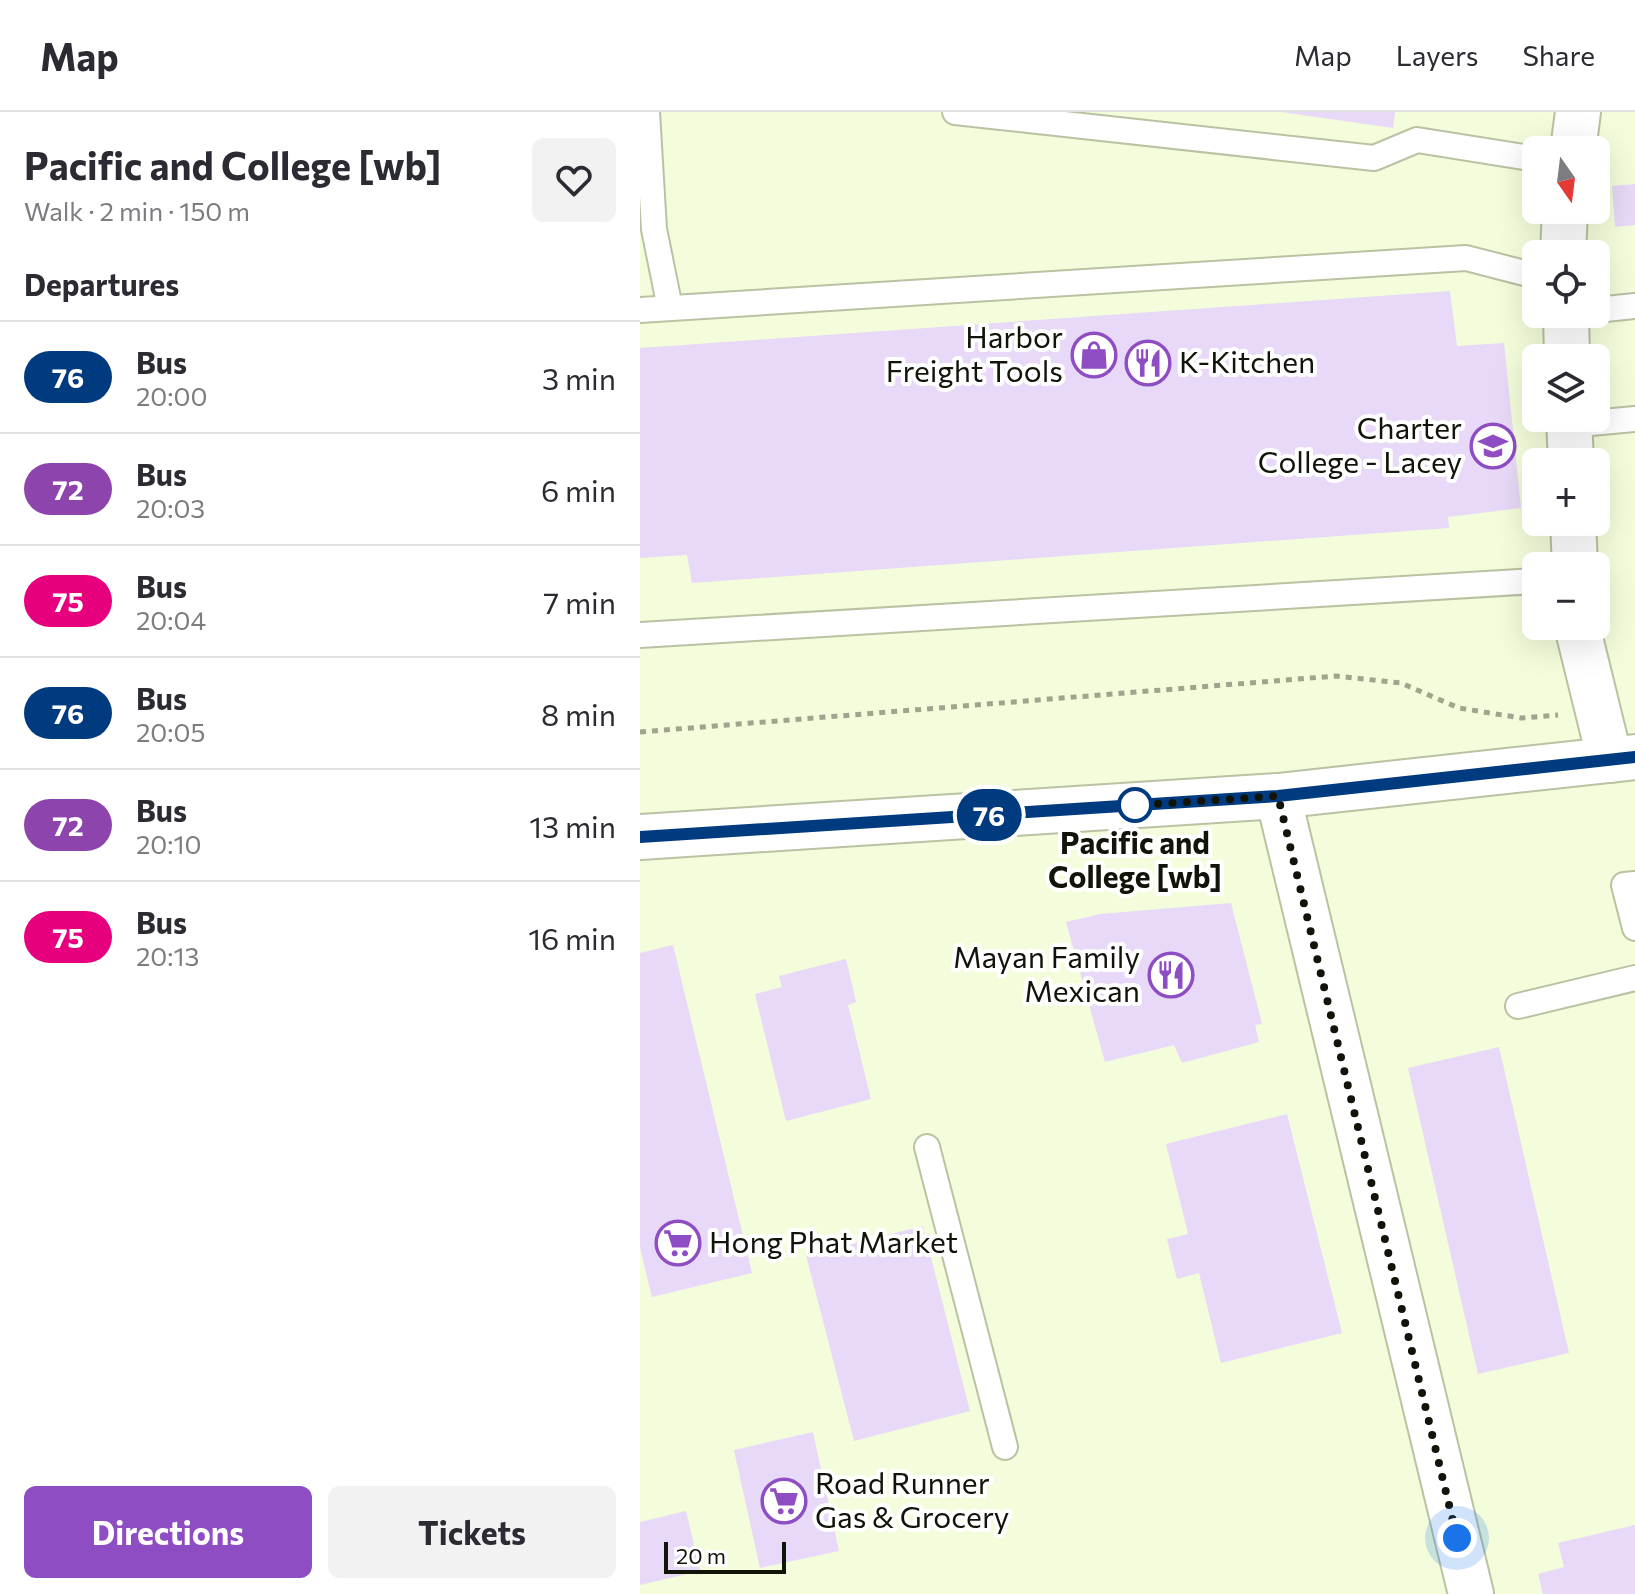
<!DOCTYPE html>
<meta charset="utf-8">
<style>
:root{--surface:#fff;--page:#f2f2f3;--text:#2b2b33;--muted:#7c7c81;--line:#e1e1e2;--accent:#8e4dc2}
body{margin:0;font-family:Commissioner,sans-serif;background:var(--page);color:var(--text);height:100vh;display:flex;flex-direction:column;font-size:30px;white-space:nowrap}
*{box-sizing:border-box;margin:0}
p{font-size:26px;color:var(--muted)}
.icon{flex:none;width:44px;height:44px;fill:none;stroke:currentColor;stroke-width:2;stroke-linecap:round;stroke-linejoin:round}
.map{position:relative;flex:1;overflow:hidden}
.sheet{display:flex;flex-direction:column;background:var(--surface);width:640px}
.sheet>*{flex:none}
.badge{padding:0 16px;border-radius:26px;font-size:28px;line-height:52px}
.needle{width:52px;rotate:166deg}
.controls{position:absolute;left:882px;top:24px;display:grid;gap:16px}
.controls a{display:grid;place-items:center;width:88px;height:88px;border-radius:12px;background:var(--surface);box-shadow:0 8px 32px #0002;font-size:40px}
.scale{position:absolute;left:24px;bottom:20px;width:122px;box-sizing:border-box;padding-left:8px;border:4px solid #111409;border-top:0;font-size:22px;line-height:28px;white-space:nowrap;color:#111409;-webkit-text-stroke:6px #fff;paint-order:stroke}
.you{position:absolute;width:40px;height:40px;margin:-20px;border:6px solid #fff;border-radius:50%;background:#1a73e8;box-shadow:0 0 0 12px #1a73e833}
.map>.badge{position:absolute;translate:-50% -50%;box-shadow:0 0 0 4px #fff}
h2{padding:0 24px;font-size:30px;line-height:72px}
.round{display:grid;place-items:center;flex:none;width:84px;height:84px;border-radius:12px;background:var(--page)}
.overview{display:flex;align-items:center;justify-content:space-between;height:136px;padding:0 24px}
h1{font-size:38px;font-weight:700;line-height:60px}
.primary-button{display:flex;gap:16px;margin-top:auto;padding:16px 24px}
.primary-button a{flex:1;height:92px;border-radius:12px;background:var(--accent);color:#fff;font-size:32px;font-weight:700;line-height:92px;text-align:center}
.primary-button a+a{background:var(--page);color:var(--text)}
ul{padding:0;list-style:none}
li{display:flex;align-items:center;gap:24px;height:112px;padding:0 24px;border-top:2px solid var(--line)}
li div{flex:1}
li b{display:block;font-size:30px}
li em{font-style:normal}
li .badge{min-width:88px;font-weight:700;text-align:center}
header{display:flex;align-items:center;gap:48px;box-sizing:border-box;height:112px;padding:0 40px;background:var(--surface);border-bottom:2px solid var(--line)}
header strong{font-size:38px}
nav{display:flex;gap:44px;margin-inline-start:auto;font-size:28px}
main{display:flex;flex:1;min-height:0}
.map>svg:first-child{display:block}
.building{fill:#e7d9f7}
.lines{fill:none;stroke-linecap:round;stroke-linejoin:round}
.lane-casing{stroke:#b9c2a2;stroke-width:28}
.street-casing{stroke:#b9c2a2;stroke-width:48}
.primary-casing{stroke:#b9c2a2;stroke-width:48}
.path{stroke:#9ea58c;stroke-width:5;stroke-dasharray:6 6;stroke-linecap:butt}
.lane{stroke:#fff;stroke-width:24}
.street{stroke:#fff;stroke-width:44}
.primary{stroke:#fff;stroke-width:44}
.line-casing{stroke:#fff;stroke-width:18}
.line{stroke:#003b80;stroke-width:12}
.walk{stroke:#111409;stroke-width:8;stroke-dasharray:0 14.4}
.stop-dot{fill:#fff;stroke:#003b80;stroke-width:4}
.labels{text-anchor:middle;stroke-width:8;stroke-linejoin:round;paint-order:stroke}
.poi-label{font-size:30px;fill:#111409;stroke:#fff;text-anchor:end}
.stop-label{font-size:30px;font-weight:bold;fill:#111409;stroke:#fff}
</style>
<header>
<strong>Map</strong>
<nav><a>Map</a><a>Layers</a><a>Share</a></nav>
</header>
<main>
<section class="sheet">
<div class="overview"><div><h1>Pacific and College [wb]</h1><p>Walk · 2 min · 150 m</p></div><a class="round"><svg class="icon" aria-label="heart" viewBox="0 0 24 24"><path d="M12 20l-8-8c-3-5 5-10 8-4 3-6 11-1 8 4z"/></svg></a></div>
<h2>Departures</h2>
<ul>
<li><span class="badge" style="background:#003b80;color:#fff">76</span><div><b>Bus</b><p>20:00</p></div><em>3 min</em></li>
<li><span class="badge" style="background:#8e44ad;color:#fff">72</span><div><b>Bus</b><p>20:03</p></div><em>6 min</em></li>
<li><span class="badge" style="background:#e6007e;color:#fff">75</span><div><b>Bus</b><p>20:04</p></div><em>7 min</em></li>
<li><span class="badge" style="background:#003b80;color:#fff">76</span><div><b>Bus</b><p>20:05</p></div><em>8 min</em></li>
<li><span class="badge" style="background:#8e44ad;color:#fff">72</span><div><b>Bus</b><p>20:10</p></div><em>13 min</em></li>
<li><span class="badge" style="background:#e6007e;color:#fff">75</span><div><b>Bus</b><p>20:13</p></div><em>16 min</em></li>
</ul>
<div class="primary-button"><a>Directions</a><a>Tickets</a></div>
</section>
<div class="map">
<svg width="995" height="1482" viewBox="0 0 995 1482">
<rect width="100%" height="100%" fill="#f3fddb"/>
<g class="building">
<path d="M641 0H755L753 16Z"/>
<path d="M995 72V113L975 115 972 74Z"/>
<path d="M810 179 817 234 864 231 881 396 808 405 809 416 52 471 47 443 0 446V236Z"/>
<path d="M591 791 622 912 615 913 619 930 542 951 534 933 465 950 426 810 460 802Z"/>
<path d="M33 833 112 1161 12 1185 0 1136V841Z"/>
<path d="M206 847 216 890 208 893 231 987 146 1009 115 882 142 875 139 864Z"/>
<path d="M859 935 929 1241 838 1262 768 956Z"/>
<path d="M647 1002 702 1221 581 1251 559 1161 537 1167 527 1127 548 1122 526 1032Z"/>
<path d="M283 1114 330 1299 214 1329 166 1143Z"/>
<path d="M173 1320 199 1439 120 1456 94 1338Z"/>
<path d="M46 1399 60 1459 0 1473V1410Z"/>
<path d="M995 1413V1482H903L898 1462 924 1455 918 1431Z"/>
</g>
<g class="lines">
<g class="lane-casing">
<g id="lane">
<path d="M7 0 14 117 30 196"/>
<path d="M315 0 734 46 777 28 896 47"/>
<path d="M0 198 826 146 896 164"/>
<path d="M956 198 995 194"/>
<path d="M929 313 995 307"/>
<path d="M0 523 896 469"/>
<path d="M995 772 984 773 995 816"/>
<path d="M878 894 995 866"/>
<path d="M287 1035 365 1335"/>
</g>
</g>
<g class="street-casing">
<g id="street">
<path d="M933 38 938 0"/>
<path d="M923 142 925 98"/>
<path d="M926 202 927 246"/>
<path d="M929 306 931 350"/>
<path d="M933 410 935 454"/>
<path d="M937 514 970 648"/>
<path d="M638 684 831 1482"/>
</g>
</g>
<g class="primary-casing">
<path id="primary" d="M0 725 638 684 995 645"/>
</g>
<path class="path" d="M0 620 696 564 761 571 819 596 881 606 918 603"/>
<use href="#lane" class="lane"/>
<use href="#street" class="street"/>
<use href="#primary" class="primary"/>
</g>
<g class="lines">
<g class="line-casing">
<path id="line" d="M0 725 638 684 995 645"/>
</g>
<use href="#line" class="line"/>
<path class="walk" d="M495 693 485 694 638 684 817 1426"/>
</g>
<defs>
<g id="shop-ring" transform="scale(2.3)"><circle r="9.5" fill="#fff" stroke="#8e4dc2" stroke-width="1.5"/><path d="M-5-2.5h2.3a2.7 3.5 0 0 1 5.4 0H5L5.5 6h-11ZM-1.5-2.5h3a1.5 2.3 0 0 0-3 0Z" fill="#8e4dc2"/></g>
<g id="restaurant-ring" transform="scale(2.3)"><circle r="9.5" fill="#fff" stroke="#8e4dc2" stroke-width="1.5"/><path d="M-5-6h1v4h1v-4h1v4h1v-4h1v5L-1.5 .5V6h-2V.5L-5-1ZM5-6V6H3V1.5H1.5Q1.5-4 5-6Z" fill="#8e4dc2"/></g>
<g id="university-ring" transform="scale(2.3)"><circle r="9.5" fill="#fff" stroke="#8e4dc2" stroke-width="1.5"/><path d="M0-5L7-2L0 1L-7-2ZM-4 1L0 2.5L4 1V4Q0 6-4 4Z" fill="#8e4dc2"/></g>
<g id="supermarket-ring" transform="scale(2.3)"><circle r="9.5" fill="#fff" stroke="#8e4dc2" stroke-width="1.5"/><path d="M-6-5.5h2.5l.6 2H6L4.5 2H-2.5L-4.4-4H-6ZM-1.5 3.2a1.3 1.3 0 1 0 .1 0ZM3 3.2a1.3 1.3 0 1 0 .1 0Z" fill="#8e4dc2"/></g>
</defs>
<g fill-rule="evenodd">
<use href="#shop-ring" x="454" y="243"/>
<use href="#restaurant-ring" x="508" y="251"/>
<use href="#university-ring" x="853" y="334"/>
<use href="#restaurant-ring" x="531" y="863"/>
<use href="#supermarket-ring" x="38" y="1131"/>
<use href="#supermarket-ring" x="144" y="1389"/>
</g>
<circle class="stop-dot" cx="495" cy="693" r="16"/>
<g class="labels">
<g class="poi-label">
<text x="423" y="236">Harbor<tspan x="423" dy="34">Freight Tools</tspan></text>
<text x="539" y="261" text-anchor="start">K-Kitchen</text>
<text x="822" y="327">Charter<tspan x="822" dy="34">College - Lacey</tspan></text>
<text x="500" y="856">Mayan Family<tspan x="500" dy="34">Mexican</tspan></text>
<text x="69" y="1141" text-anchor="start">Hong Phat Market</text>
<text x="175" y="1382" text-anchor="start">Road Runner<tspan x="175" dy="34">Gas &amp; Grocery</tspan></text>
</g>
<g class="stop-label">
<text x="495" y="742">Pacific and<tspan x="495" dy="34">College [wb]</tspan></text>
</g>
</g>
</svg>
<div class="controls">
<a><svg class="needle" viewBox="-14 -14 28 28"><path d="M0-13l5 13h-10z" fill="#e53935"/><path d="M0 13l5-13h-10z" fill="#7c7c81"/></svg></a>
<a><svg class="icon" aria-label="locate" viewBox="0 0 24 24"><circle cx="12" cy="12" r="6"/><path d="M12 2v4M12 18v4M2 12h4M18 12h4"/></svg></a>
<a><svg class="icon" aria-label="layers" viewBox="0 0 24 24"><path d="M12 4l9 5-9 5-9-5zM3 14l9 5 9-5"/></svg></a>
<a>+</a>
<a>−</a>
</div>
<div class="scale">20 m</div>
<div class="you" style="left:817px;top:1426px"></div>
<b class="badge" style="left:349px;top:703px;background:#003b80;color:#fff">76</b>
</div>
</main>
